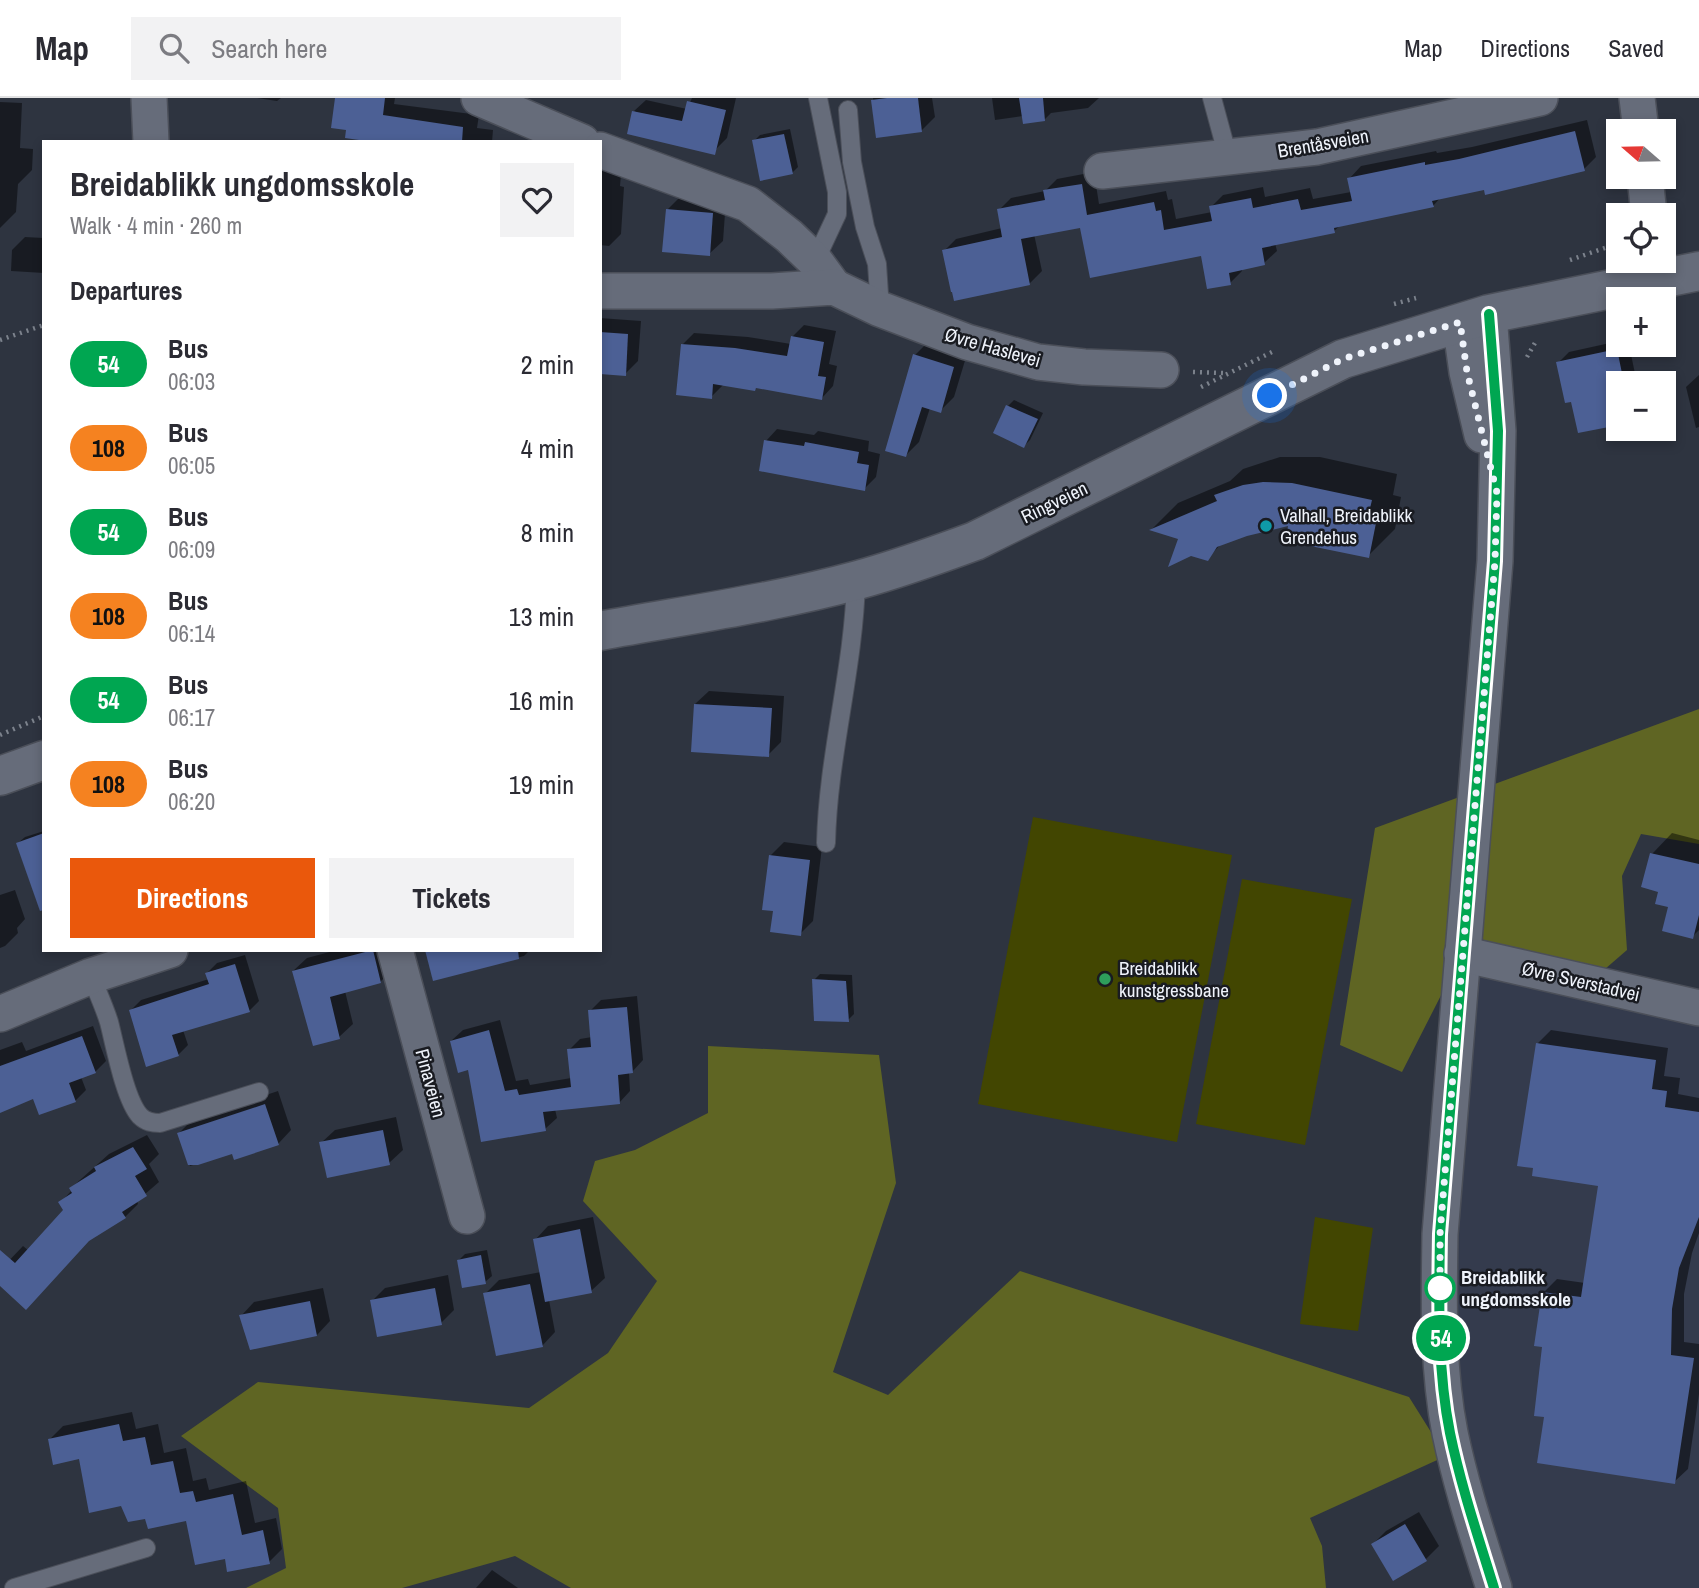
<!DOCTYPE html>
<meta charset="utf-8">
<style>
:root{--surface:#fff;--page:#f2f2f3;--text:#2b2b33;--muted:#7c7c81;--line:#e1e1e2;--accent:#ea580c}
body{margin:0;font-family:"Archivo Narrow",sans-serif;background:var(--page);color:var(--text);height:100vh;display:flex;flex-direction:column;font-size:26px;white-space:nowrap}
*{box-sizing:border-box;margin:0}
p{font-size:23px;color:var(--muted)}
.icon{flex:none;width:38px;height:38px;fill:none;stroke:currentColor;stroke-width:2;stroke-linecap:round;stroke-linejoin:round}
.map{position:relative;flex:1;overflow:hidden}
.side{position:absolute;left:42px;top:42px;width:560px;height:812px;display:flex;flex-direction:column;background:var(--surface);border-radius:0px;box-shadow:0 4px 10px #0003}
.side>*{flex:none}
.badge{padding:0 14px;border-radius:23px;font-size:24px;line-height:46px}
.needle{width:46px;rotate:290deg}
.buttons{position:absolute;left:1606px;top:21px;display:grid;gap:14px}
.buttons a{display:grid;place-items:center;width:70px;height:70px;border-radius:0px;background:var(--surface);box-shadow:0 4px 10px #0003;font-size:35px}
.you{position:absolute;width:35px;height:35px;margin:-18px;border:5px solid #fff;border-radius:50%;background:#1a73e8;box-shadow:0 0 0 10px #1a73e833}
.map>.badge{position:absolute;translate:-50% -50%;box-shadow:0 0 0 4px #fff}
h2{padding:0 28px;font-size:26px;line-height:63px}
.round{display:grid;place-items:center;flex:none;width:74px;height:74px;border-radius:0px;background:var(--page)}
.overview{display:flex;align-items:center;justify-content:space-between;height:119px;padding:0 28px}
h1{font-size:33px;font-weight:700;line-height:52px}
.button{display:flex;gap:14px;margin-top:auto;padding:14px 28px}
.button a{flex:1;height:80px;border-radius:0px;background:var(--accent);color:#fff;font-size:28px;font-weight:700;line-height:80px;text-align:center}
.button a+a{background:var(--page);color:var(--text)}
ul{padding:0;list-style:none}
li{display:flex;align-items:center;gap:21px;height:84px;padding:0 28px}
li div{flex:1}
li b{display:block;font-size:26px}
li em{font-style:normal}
li .badge{min-width:77px;font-weight:700;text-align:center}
header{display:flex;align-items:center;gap:42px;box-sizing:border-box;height:98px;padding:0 35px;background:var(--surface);border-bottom:2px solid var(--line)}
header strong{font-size:33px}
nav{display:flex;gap:38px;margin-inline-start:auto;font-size:24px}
.search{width:490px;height:63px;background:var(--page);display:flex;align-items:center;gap:18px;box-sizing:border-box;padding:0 24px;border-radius:0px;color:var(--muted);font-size:26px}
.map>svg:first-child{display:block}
.built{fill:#343b4d}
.green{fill:#424601}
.forest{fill:#5f6523}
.shadow{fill:#0007}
.building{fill:#4c6095}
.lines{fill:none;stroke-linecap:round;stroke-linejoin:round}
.service-casing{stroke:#4b4f59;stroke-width:20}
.minor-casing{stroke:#4b4f59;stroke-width:38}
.secondary-casing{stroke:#4b4f59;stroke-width:41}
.path{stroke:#7c828c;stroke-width:4.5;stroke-dasharray:2 5;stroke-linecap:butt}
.service{stroke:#666c7a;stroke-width:18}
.minor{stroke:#666c7a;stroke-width:35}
.secondary{stroke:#666c7a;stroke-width:38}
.line-casing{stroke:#fff;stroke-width:16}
.line{stroke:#00a651;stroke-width:10}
.walk{stroke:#eff3fb;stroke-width:7;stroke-dasharray:0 12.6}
.culture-dot{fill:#0f9aa8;stroke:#191b21;stroke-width:2.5}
.leisure-dot{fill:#2e9e5b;stroke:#191b21;stroke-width:2.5}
.stop-dot{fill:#fff;stroke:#00a651;stroke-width:3.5}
.labels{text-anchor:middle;stroke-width:5;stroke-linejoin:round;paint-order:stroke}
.street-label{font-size:19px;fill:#eff3fb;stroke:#191b21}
.poi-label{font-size:19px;fill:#eff3fb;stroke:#191b21;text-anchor:start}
.stop-label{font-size:19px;font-weight:bold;fill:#eff3fb;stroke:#191b21;text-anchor:start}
</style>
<header>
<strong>Map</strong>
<div class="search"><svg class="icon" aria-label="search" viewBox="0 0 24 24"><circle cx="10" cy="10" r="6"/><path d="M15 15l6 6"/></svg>Search here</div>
<nav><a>Map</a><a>Directions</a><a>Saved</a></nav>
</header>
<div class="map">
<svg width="1699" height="1490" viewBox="0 0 1699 1490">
<rect width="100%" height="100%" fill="#2e3440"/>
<path class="built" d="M1462 856 1699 910V1490H1492L1443 1275Z"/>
<g class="green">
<path d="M1033 719 1232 757 1177 1044 978 1006Z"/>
<path d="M1242 781 1352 801 1305 1047 1196 1026Z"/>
<path d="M1315 1119 1373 1130 1358 1233 1300 1226Z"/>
</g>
<g class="forest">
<path d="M1699 611V746L1641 736 1622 778 1627 852 1590 884 1462 856 1402 974 1340 947 1375 730Z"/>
<path d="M708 948 879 957 896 1085 833 1274 888 1297 1020 1173 1409 1299 1446 1358 1310 1420 1322 1448 1326 1490H571L515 1458 402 1490H246L286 1470 278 1410 181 1338 258 1284 529 1310 608 1255 657 1183 583 1103 595 1063 635 1052 708 1015Z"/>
</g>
<g class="shadow">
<path d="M257 0H281L277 3Z"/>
<path d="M337 0H395L394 6 479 17 477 30 493 32 492 44H387L348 31Z"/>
<path d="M692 0H736L727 40 715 52 634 13 646 2 687 11Z"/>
<path d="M873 0H932L935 19 921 33 878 38Z"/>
<path d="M992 0H1099L1088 10 1051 15 1045 21 1023 18 995 22Z"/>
<path d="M0 4 22 5 20 50 33 51 32 72 18 86 16 114 0 130Z"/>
<path d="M1587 22 1596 59 1584 71 1441 99 1433 108 1342 126 1334 133 1275 145 1277 153 1264 165 1242 170V173L1230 185 1202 156 1082 128 1034 136 1042 173 1030 185 944 153 956 141 1002 130 999 112 1011 100 1045 93 1057 81 1094 74 1099 106 1166 93 1168 102 1172 101 1176 121 1212 114 1211 109 1223 97 1263 89 1265 99 1310 90 1313 101 1351 94 1349 81 1361 68 1436 53 1437 55 1472 49Z"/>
<path d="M790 31 798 69 792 75 754 43 760 37Z"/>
<path d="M600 55 622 65 620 88 624 89 621 136 609 148 600 147Z"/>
<path d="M681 98 726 102 723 143 709 156 668 111Z"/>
<path d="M25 139 44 140V175L11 173 12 152Z"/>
<path d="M600 220 641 223 638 263 625 276 600 274Z"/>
<path d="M804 227 836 233 829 266 837 268 833 288 821 301 757 289 755 291 724 286 711 299 682 247 694 235 748 239 791 246 792 239Z"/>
<path d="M1619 243V247H1629L1637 285H1619V320L1613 326 1573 302 1558 265 1569 254Z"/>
<path d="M928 244 967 256 954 299 940 313 930 310 919 344 906 357 915 257Z"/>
<path d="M1699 277V329L1696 330 1686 289Z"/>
<path d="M1014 302 1043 315 1030 342 1024 348 1008 308Z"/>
<path d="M777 331 814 337 818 333 869 343 868 353 880 356 876 379 864 391 766 343Z"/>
<path d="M1280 359H1320L1397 376 1393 397 1401 399 1395 431 1368 458 1290 425 1246 436 1222 445 1207 461 1181 440 1152 431 1178 405 1230 383 1243 371Z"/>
<path d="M709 593 784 598 781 644 768 657 695 606Z"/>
<path d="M44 733V768L18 745 25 739Z"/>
<path d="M1672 735 1699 742V832L1692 839 1660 793 1652 756Z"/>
<path d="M784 744 822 749 813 823 800 836 775 811 770 758Z"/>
<path d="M15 792 25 821 17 830 18 835 5 848 0 850V797Z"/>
<path d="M337 852H389L394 870 380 884 345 893 353 926 339 939 293 873 307 860Z"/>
<path d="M427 852H530L524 858 434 881Z"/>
<path d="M245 857 259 903 249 913 183 932 188 947 178 957 131 912 141 902 209 881 207 875 217 865Z"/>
<path d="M820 876 852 877 854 916 848 922 814 882Z"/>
<path d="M637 898 643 962 632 974H629L630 993 619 1005 555 1011 557 1020 545 1031 470 970 451 943 463 932 500 922 516 983 528 981 530 987 571 980 569 952 580 941 592 939 590 913 601 902Z"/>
<path d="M93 928 106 963 95 974 81 979 86 992 75 1003 34 998 0 1013V952L22 944 26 953Z"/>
<path d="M1551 932 1668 950 1664 978 1680 980 1678 996 1699 1000V1135L1692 1155 1684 1196V1244L1699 1246V1296L1688 1371 1674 1384 1546 1318 1544 1194 1557 1181 1585 1185 1600 1087 1538 945Z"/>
<path d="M278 993 291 1032 278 1046 233 1054 190 1068 179 1035 192 1022Z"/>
<path d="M396 1019 403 1052 389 1065 321 1045 335 1032Z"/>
<path d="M147 1037 159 1056 149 1066 159 1084 137 1103 138 1106 125 1119 90 1140 0 1186V1172L23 1148 29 1153 66 1112 61 1104 72 1092 71 1090 109 1056Z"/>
<path d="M593 1119 605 1180 591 1193 549 1202 555 1234 542 1248 485 1196 499 1182 541 1174 535 1142 548 1128Z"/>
<path d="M487 1152 492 1178 485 1184 459 1162 465 1156Z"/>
<path d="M448 1177 454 1212 441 1225 372 1203 385 1190Z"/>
<path d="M323 1190 330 1223 317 1237 241 1218 254 1204Z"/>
<path d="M132 1314 136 1331 158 1326 164 1355 186 1350 193 1383 206 1380 209 1392 246 1383 255 1425 276 1420 282 1451 269 1464 227 1459 187 1421 146 1418 122 1406 81 1359 50 1341 63 1328Z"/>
<path d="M1419 1414 1439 1448 1426 1461 1373 1446 1386 1433Z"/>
<path d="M492 1472 518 1490H476Z"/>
</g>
<g class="building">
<path d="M335 0H385L383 17 463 29 462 44H373L345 40 346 32 331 30Z"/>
<path d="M887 0H918L922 34 876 40 871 2Z"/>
<path d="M1019 0H1043L1045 23 1023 26Z"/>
<path d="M687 3 726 12 715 57 627 36 632 13 682 23Z"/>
<path d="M1575 33 1585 73 1485 97 1484 92 1432 103 1434 109 1334 130 1335 135 1262 150 1265 167 1229 175 1231 187 1207 191 1201 158 1090 180 1080 130 1021 141 1030 187 954 203 952 194H951L942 152 1002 139 997 111 1045 102 1043 92 1082 86 1087 117 1154 104 1156 113 1161 112 1164 132 1212 123 1209 108 1251 100 1253 110 1298 101 1301 112 1352 103 1347 80 1425 64V67L1459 61Z"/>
<path d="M784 36 793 76 760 83 752 42Z"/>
<path d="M666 111 713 115 710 158 662 154Z"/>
<path d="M600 234 628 236 626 278 600 276Z"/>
<path d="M791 238 824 244 818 278 826 279 822 302 756 290 755 293 713 286 712 301 676 297 681 246 735 250 787 258Z"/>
<path d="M1617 251 1624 285H1619V299L1608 301 1614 328 1578 335 1571 304 1565 305 1556 264Z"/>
<path d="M913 256 954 269 941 315 922 309 906 359 885 353Z"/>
<path d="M1006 307 1038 321 1024 350 993 335Z"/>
<path d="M764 342 804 348 805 344 859 354 857 365 869 367 865 393 759 373Z"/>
<path d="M1263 384 1292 385 1372 402 1367 423 1376 425 1369 460 1286 443 1288 428 1247 438 1217 449 1208 463 1191 458 1168 469 1178 441 1149 432 1217 403 1214 397 1243 387Z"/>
<path d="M694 606 772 610 769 659 691 654Z"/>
<path d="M44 735V812L40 813 16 745Z"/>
<path d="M1650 755 1699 766V817L1693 841 1662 833 1668 809 1655 806 1658 794 1641 789Z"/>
<path d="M769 757 810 762 801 838 770 834 773 813 762 812Z"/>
<path d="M373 852 381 885 330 899 340 941 313 948 292 873Z"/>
<path d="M425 852H518L519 861 433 883Z"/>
<path d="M235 866 250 914 172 937 179 958 146 969 129 912 209 886 205 875Z"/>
<path d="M812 881 846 883 849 924 814 923Z"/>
<path d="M627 909 633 975 618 977 620 1006 543 1014 546 1033 481 1044 468 972 458 975 450 943 489 932 505 993 517 991 519 997 571 989 567 951 591 949 588 912Z"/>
<path d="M82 938 96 975 69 985 76 1004 39 1017 33 1001 0 1015V968Z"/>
<path d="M1536 945 1656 962 1652 991 1667 993 1665 1009 1699 1014V1119L1679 1170 1672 1211 1671 1257 1694 1260 1675 1386 1537 1365 1544 1319 1534 1318 1542 1249 1534 1248 1542 1194 1581 1199 1598 1088 1532 1078 1533 1070 1517 1068Z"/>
<path d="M265 1006 279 1047 234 1062 232 1056 198 1067H188L177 1035Z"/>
<path d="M383 1032 390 1067 327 1080 319 1044Z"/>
<path d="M133 1049 147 1071 135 1078 147 1098 122 1114 126 1120 89 1143 26 1212 0 1188V1152L15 1165 63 1112 58 1104 72 1095 69 1090 96 1073 94 1069Z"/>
<path d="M580 1131 592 1195 545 1204 533 1141Z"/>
<path d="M481 1157 486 1186 462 1190 457 1162Z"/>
<path d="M530 1186 543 1249 496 1258 483 1195Z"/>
<path d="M435 1190 442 1227 377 1239 370 1202Z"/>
<path d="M310 1203 317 1238 250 1252 239 1217Z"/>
<path d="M119 1326 123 1343 145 1339 151 1367 173 1363 180 1395 193 1393 196 1404 233 1396 242 1437 263 1432 270 1466 227 1474 225 1461 195 1467 186 1423 148 1431 145 1421 128 1424 121 1408 89 1415 79 1361 53 1367 48 1341Z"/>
<path d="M1405 1426 1427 1463 1393 1483 1371 1446Z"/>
</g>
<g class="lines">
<g class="service-casing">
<g id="service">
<path d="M1212 0 1228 59"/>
<path d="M848 12 852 64 865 129 877 166 880 211"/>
<path d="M815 163 837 116V94L818 0"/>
<path d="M826 745C828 656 854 571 856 482"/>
<path d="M91 878C97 893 104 908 109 924 115 947 125 1002 140 1018 146 1024 152 1025 160 1025L259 994"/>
<path d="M14 1490 146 1450"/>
</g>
</g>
<g class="minor-casing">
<g id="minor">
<path d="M149 0 151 44"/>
<path d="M479 0 582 44"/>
<path d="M1637 0 1641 33"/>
<path d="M600 52 748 106 789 138 815 163 834 189"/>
<path d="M1102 73 1317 49 1540 0"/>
<path d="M1645 79 1649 117"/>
<path d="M600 193H772L834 189 880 211 967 244 1038 264 1084 269 1161 272"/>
<path d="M1489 216 1498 333 1495 463 1440 1136C1439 1201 1437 1270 1450 1335 1461 1388 1478 1439 1494 1490"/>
<path d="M1460 224 1467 274 1482 337"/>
<path d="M395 852 467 1118"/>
<path d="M1462 856 1699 910"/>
<path d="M0 916 91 878 170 852"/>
</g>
</g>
<g class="secondary-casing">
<g id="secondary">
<path d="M600 533C686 517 774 505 858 482 898 471 937 457 975 443L1343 261 1489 216 1699 173"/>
<path d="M0 678 44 662"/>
</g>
</g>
<g class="path">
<path d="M1570 162 1619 145"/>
<path d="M1394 206 1416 200"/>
<path d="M0 242 44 227"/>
<path d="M1527 259 1536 243"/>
<path d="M1193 274 1223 275"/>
<path d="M1201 289 1272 254"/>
<path d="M0 637 44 618"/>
</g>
<use href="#service" class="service"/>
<use href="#minor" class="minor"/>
<use href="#secondary" class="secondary"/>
</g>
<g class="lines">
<g class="line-casing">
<path id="line" d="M1489 216 1498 333 1495 463 1440 1136C1439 1202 1437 1270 1450 1335 1461 1388 1478 1438 1494 1490"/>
</g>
<use href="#line" class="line"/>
<path class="walk" d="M1270 298 1343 261 1460 224 1467 274 1497 395 1495 463 1440 1136V1190"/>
</g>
<circle class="culture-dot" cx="1266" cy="428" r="7"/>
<circle class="leisure-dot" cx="1105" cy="881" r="7"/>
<circle class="stop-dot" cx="1440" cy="1190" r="14"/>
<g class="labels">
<g class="street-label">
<text transform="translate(1323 45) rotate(-10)" y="7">Brentåsveien</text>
<text transform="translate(993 249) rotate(16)" y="7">Øvre Haslevei</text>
<text transform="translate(1054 404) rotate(-26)" y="7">Ringveien</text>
<text transform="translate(1581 883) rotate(13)" y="7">Øvre Sverstadvei</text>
<text transform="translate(431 985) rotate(75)" y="7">Pinaveien</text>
</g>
<g class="poi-label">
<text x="1280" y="424">Valhall, Breidablikk<tspan x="1280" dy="22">Grendehus</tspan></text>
<text x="1119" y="877">Breidablikk<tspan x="1119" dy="22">kunstgressbane</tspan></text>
</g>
<g class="stop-label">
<text x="1461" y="1186">Breidablikk<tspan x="1461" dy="22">ungdomsskole</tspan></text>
</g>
</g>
</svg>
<div class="buttons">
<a><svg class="needle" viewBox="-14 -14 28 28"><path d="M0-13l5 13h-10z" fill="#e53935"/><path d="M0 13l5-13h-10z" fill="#7c7c81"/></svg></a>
<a><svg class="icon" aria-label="locate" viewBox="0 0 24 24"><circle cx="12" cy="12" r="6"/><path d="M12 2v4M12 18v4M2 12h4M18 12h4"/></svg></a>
<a>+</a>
<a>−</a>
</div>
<div class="you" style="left:1270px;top:298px"></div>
<b class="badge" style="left:1441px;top:1240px;background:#00a651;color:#fff">54</b>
<section class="side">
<div class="overview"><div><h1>Breidablikk ungdomsskole</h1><p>Walk · 4 min · 260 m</p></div><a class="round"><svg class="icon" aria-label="heart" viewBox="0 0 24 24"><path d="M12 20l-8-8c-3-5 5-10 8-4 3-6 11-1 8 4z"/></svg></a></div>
<h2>Departures</h2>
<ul>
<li><span class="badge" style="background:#00a651;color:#fff">54</span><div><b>Bus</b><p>06:03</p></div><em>2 min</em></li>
<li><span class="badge" style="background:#f58220;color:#111">108</span><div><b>Bus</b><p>06:05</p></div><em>4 min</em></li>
<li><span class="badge" style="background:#00a651;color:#fff">54</span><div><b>Bus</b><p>06:09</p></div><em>8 min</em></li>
<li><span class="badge" style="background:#f58220;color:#111">108</span><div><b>Bus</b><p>06:14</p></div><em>13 min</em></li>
<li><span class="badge" style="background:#00a651;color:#fff">54</span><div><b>Bus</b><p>06:17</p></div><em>16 min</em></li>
<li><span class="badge" style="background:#f58220;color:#111">108</span><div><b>Bus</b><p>06:20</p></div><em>19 min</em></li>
</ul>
<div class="button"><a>Directions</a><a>Tickets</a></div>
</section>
</div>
